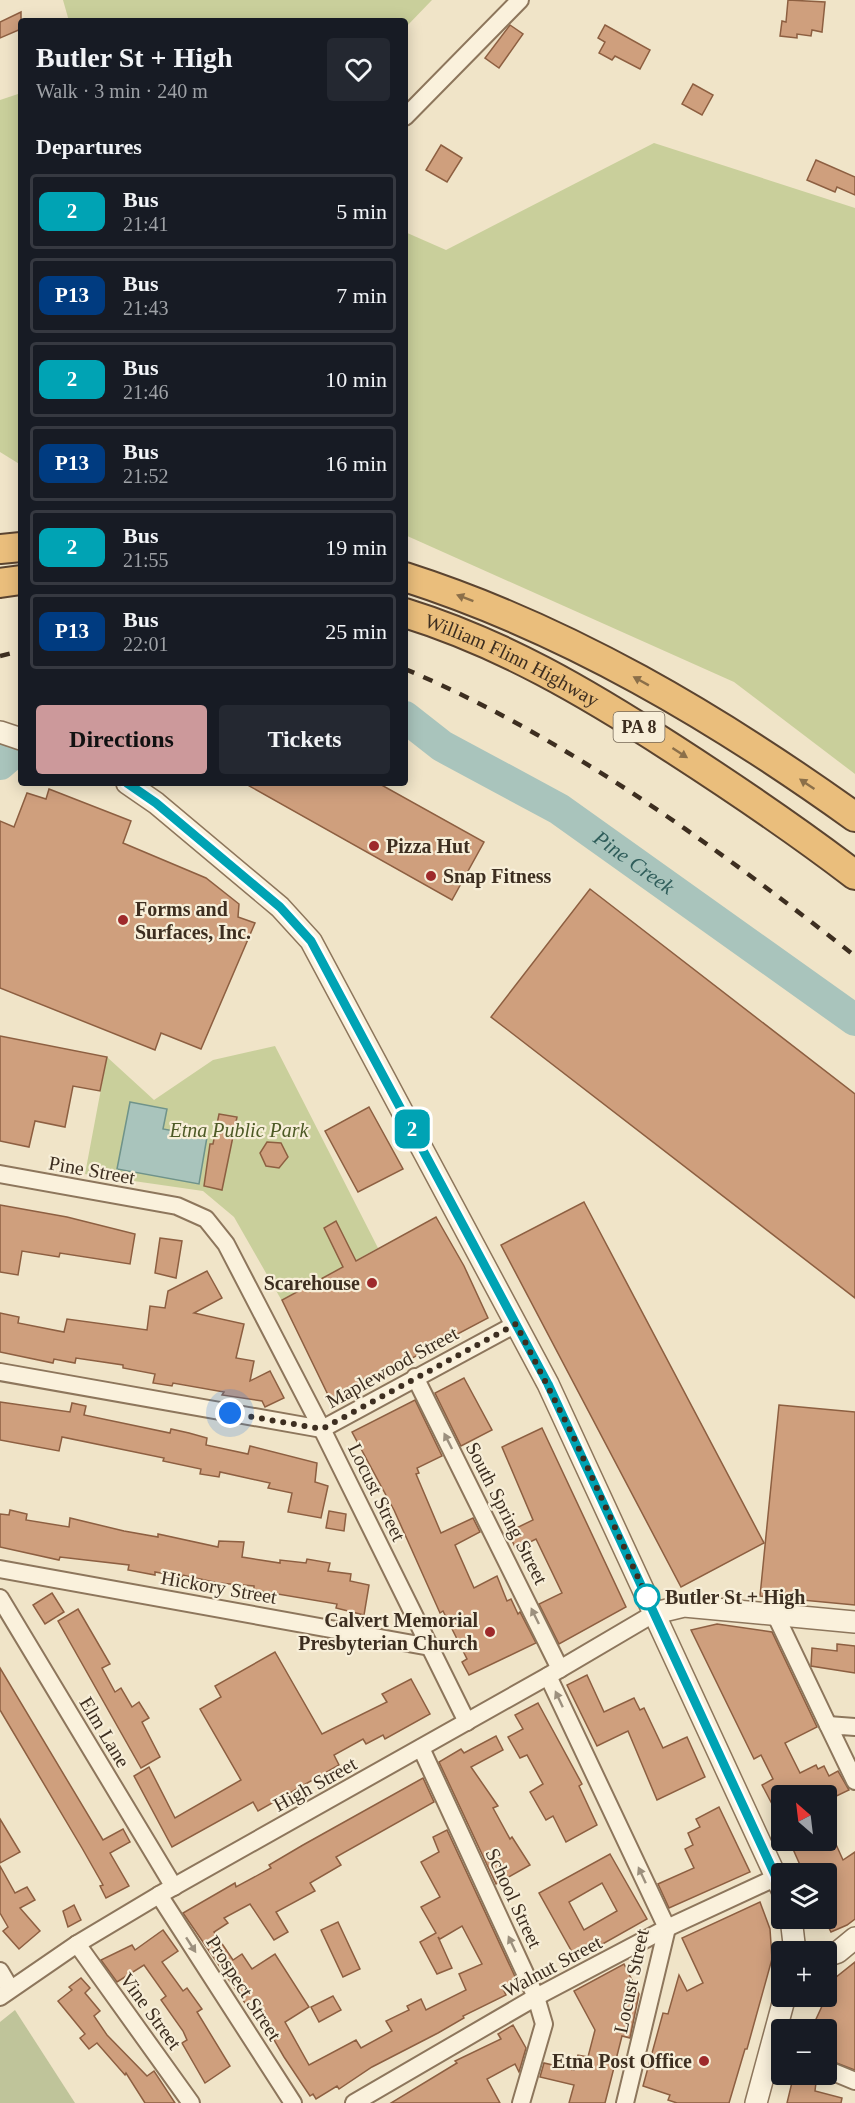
<!DOCTYPE html>
<meta charset="utf-8">
<style>
:root{--surface:#171b24;--page:#242831;--text:#f1f3f6;--muted:#9ea1a6;--line:#363941;--accent:#cc999b}
body{margin:0;font-family:"Times New Roman",serif;background:var(--page);color:var(--text);height:100vh;display:flex;flex-direction:column;font-size:22px;white-space:nowrap}
*{box-sizing:border-box;margin:0}
p{font-size:20px;color:var(--muted)}
.icon{flex:none;width:33px;height:33px;fill:none;stroke:currentColor;stroke-width:2;stroke-linecap:round;stroke-linejoin:round}
.map{position:relative;flex:1;overflow:hidden}
.sheet{position:absolute;left:18px;top:18px;width:390px;height:768px;display:flex;flex-direction:column;background:var(--surface);border-radius:6px;box-shadow:0 3px 15px #0003}
.sheet>*{flex:none}
.badge{padding:0 12px;border-radius:9px;font-size:21px;line-height:39px}
.needle{width:39px;rotate:332deg}
.fabs{position:absolute;left:771px;top:1785px;display:grid;gap:12px}
.fabs a{display:grid;place-items:center;width:66px;height:66px;border-radius:6px;background:var(--surface);box-shadow:0 3px 15px #0003;font-size:30px}
.you{position:absolute;width:30px;height:30px;margin:-15px;border:4px solid #fff;border-radius:50%;background:#1a73e8;box-shadow:0 0 0 9px #1a73e833}
.map>.badge{position:absolute;translate:-50% -50%;box-shadow:0 0 0 3px #fff}
h2{padding:0 18px;font-size:22px;line-height:54px}
.round{display:grid;place-items:center;flex:none;width:63px;height:63px;border-radius:6px;background:var(--page)}
.head{display:flex;align-items:center;justify-content:space-between;height:102px;padding:0 18px}
h1{font-size:28px;font-weight:700;line-height:45px}
.cta{display:flex;gap:12px;margin-top:auto;padding:12px 18px}
.cta a{flex:1;height:69px;border-radius:6px;background:var(--accent);color:#111;font-size:24px;font-weight:700;line-height:69px;text-align:center}
.cta a+a{background:var(--page);color:var(--text)}
ul{padding:0;list-style:none}
li{display:flex;align-items:center;gap:18px;height:75px;margin:0 12px 9px;padding:0 6px;border:3px solid var(--line);border-radius:6px}
li div{flex:1}
li b{display:block;font-size:22px}
li em{font-style:normal}
li .badge{min-width:66px;font-weight:700;text-align:center}
.map>svg:first-child{display:block}
.green{fill:#c9cf9b}
.cemetery{fill:#bfc49a}
.water{fill:#a9c4bc;stroke:#6f938a;stroke-width:1.5}
.lines{fill:none;stroke-linecap:round;stroke-linejoin:round}
.river{stroke:#a9c4bc;stroke-width:32}
.building{fill:#cf9f7d;stroke:#8d5f41;stroke-width:1.5;fill-rule:evenodd}
.minor-casing{stroke:#8d765c;stroke-width:20}
.tertiary-casing{stroke:#8d765c;stroke-width:24}
.trunk-casing{stroke:#5b4430;stroke-width:32}
.minor{stroke:#faf1dc;stroke-width:16}
.tertiary{stroke:#faf1dc;stroke-width:21}
.trunk{stroke:#eabe7c;stroke-width:28}
.rail{stroke:#3d2e20;stroke-width:4.5;stroke-dasharray:10 10;stroke-linecap:butt}
.oneway{fill:#8b6f49}
.oneway2{fill:#9c907e}
.line-casing{stroke:#fff;stroke-width:14}
.line{stroke:#00a3b4;stroke-width:9}
.walk{stroke:#3d2e20;stroke-width:6;stroke-dasharray:0 10.8}
.poi-dot{fill:#9e2a2b;stroke:#f7eed8;stroke-width:2}
.stop-dot{fill:#fff;stroke:#00a3b4;stroke-width:3}
.labels{text-anchor:middle;stroke-width:4.5;stroke-linejoin:round;paint-order:stroke}
.shield{fill:#f7eed8;stroke:#756857;stroke-width:1.5}
.shield-label{font-size:18px;font-weight:bold;fill:#3d2e20}
.street-label{font-size:20px;fill:#3d2e20;stroke:#f7eed8}
.poi-label{font-size:20px;font-weight:bold;fill:#3d2e20;stroke:#f7eed8;text-anchor:start}
.park-label{font-size:20px;font-style:italic;fill:#4d5a26;stroke:#f7eed8}
.stop-label{font-size:20px;font-weight:bold;fill:#3d2e20;stroke:#f7eed8;text-anchor:start}
.water-label{font-size:21px;font-style:italic;fill:#2f5d5a;stroke:#f7eed8}
</style>
<div class="map">
<svg width="855" height="2103" viewBox="0 0 855 2103">
<rect width="100%" height="100%" fill="#f0e4c8"/>
<g class="green">
<path d="M63 0H432L405 28V21H69Z"/>
<path d="M21 93V465L0 452V100Z"/>
<path d="M654 143 855 208V774L734 682 405 535V232L446 250Z"/>
<path d="M275 1046 378 1248 282 1301 234 1217 203 1191 85 1174 107 1057 154 1100 213 1060Z"/>
</g>
<path class="cemetery" d="M15 2010 75 2103H0V2022Z"/>
<path class="water" d="M130 1102 167 1109 163 1129 207 1137 199 1184 117 1169Z"/>
<g class="lines">
<g class="river">
<path id="s1" d="M405 717 442 746 559 809 855 1020"/>
<path d="M0 764 21 746"/>
</g>
</g>
<g class="building">
<path d="M788 0 825 2 822 32 812 30 811 36 797 34V38L780 36 782 21 786 22Z"/>
<path d="M21 12V29L0 38V22Z"/>
<path d="M510 25 523 34 499 68 485 58Z"/>
<path d="M605 25 650 50 640 69 615 56 612 60 599 53 605 42 598 38Z"/>
<path d="M693 84 713 95 702 115 682 104Z"/>
<path d="M441 145 462 158 447 182 426 170Z"/>
<path d="M816 160 855 177V195L837 187 835 192 807 180Z"/>
<path d="M244 783H378L484 842 452 900Z"/>
<path d="M49 789 131 821 123 843 206 878 239 904 238 917 255 923 201 1049 161 1033 155 1050 0 988V821L14 827 27 793 46 799Z"/>
<path d="M590 889 855 1094V1298L491 1017Z"/>
<path d="M0 1036 107 1057 100 1091 73 1086 65 1127 35 1121 29 1147 0 1141Z"/>
<path d="M369 1107 403 1169 358 1192 325 1131Z"/>
<path d="M219 1114 237 1117 222 1190 204 1186 210 1144H213Z"/>
<path d="M267 1142 281 1143 288 1157 279 1168 266 1166 260 1153Z"/>
<path d="M584 1202 764 1543 681 1587 501 1245Z"/>
<path d="M0 1205 67 1217 135 1234 130 1264 60 1253 59 1257 22 1251 18 1275 0 1272Z"/>
<path d="M436 1217 464 1266 488 1318 331 1401 282 1300 343 1267 324 1228 336 1221 356 1261Z"/>
<path d="M160 1238 182 1241 176 1278 155 1273Z"/>
<path d="M207 1271 222 1298 194 1313 244 1324 236 1358 254 1361 250 1381 270 1371 284 1398 265 1407 262 1401 222 1395 224 1392 173 1383 172 1386 153 1383 155 1374 123 1368V1365L76 1358 75 1363 54 1359 53 1363 0 1352V1313L19 1317 18 1323 64 1332 67 1319 147 1330 150 1306 165 1308 168 1291Z"/>
<path d="M464 1378 492 1430 461 1446 435 1393Z"/>
<path d="M415 1400 442 1456 417 1468 419 1473 416 1474 441 1533 473 1518 480 1532 455 1545 474 1588 497 1576 507 1601 511 1599 518 1614 520 1612 536 1643 469 1675 462 1662 467 1659 443 1611 440 1613 394 1510 352 1432Z"/>
<path d="M0 1402 70 1412 72 1403 86 1406 84 1415 170 1433 171 1429 189 1433 207 1438 206 1445 248 1454 250 1446 317 1463 315 1482 328 1486 321 1518 288 1512 292 1493 268 1488 270 1483 220 1472 219 1477 200 1474 201 1469 163 1461 164 1458 62 1437 59 1451 0 1440Z"/>
<path d="M779 1405 855 1412V1605L760 1596Z"/>
<path d="M542 1428 626 1607 559 1644 539 1604 562 1593 536 1539 516 1549 508 1532 533 1520 502 1447Z"/>
<path d="M10 1510 27 1514 26 1520 69 1527 70 1518 124 1531 158 1537V1534L218 1547 219 1541 244 1542 242 1557 280 1563V1560L306 1563 307 1559 330 1563 328 1571 351 1574 350 1581 369 1585 364 1615 336 1608 337 1604 254 1590V1586L218 1583 183 1575 182 1577 155 1572V1575L128 1570 129 1565 60 1557 59 1560 0 1547V1514L9 1515Z"/>
<path d="M329 1511 346 1514 344 1531 326 1528Z"/>
<path d="M52 1593 64 1612 45 1624 33 1605Z"/>
<path d="M78 1609 110 1664 102 1668 115 1692 121 1688 132 1707 139 1702 149 1718 142 1722 160 1757 141 1768 58 1621Z"/>
<path d="M717 1624 772 1632 817 1727 785 1743 800 1773 816 1765 818 1769 824 1766 829 1776 838 1771 849 1790 826 1801V1796H782V1823L762 1785 773 1779 761 1755 754 1759 691 1630Z"/>
<path d="M837 1644 855 1646V1673L811 1666 812 1648 837 1651Z"/>
<path d="M275 1652 322 1734 387 1702 382 1694 411 1679 430 1714 385 1739 383 1735 366 1744 363 1739 334 1755 339 1765 258 1811 253 1802 172 1847 134 1776 149 1767 175 1818 241 1780 200 1709 221 1697 215 1686Z"/>
<path d="M0 1668 103 1840 123 1829 130 1842 110 1853 129 1886 106 1898 100 1886 103 1885 82 1848 0 1710Z"/>
<path d="M587 1675 604 1712 634 1698 640 1710 644 1708 663 1748 687 1737 705 1777 657 1800 628 1731 597 1746 567 1685Z"/>
<path d="M538 1703 582 1784 579 1786 597 1825 566 1842 553 1816 546 1820 530 1792 543 1784 527 1755 520 1758 508 1737 523 1729 515 1715Z"/>
<path d="M496 1736 503 1750 471 1767 498 1806 493 1808 510 1839 512 1837 530 1865 496 1884 439 1762 461 1749 464 1753Z"/>
<path d="M423 1778 434 1802 336 1857 341 1865 310 1883 315 1891 276 1912 288 1932 274 1940 250 1904 224 1918 228 1923 214 1932 233 1960 242 1954 252 1969 275 1954 309 2007 285 2022 309 2065 356 2040 361 2048 392 2031 386 2021 409 2010 407 2006 421 1999 426 2010 466 1990 459 1974 482 1964 462 1926 440 1939 438 1937 452 1968 437 1974 420 1942 436 1933 421 1907 440 1897 421 1862 439 1852 433 1837 447 1830 517 1981 502 1987 506 1995 463 2016 464 2018 438 2033 372 2067 339 2089 337 2086 316 2099 313 2094 310 2096 284 2057 252 2002 247 2006 183 1913 235 1883 236 1887 271 1868 269 1865 303 1845Z"/>
<path d="M719 1807 750 1872 669 1908 658 1884 694 1868 685 1849 693 1845 688 1833 700 1827 696 1819Z"/>
<path d="M0 1819 20 1852 0 1863Z"/>
<path d="M789 1840H834L843 1860 855 1852V1919L847 1925 831 1932 826 1922V1874H804Z"/>
<path d="M610 1854 647 1919 576 1959 539 1893ZM602 1883 617 1911 584 1930 569 1902Z"/>
<path d="M0 1866 15 1893 27 1887 35 1900 20 1908 40 1931 19 1949 3 1931 8 1927 0 1913Z"/>
<path d="M760 1902 770 1929 772 1959 747 2049H745L729 2103H677L668 2100 670 2095 643 2086 663 2013 668 2014 679 1975 687 1991 703 1983 682 1938Z"/>
<path d="M74 1905 81 1920 68 1927 63 1911Z"/>
<path d="M338 1922 360 1969 343 1977 321 1930Z"/>
<path d="M163 1930 178 1951 162 1962 183 1991 187 1988 202 2009 197 2012 230 2066 205 2083 182 2043 187 2040 183 2031 161 2000 166 1996 144 1965 117 1982 101 1960 132 1945 135 1950Z"/>
<path d="M855 1962V2070L826 2059V2030H811L835 1978Z"/>
<path d="M624 1964 639 1994 630 2038 622 2036 605 2103H569L574 2085 540 2077 544 2063 574 2070 578 2055 588 2057 595 2030 574 1991Z"/>
<path d="M81 1978 90 1988 85 1993 100 2011 94 2016 107 2035 147 2076 154 2071 175 2103H145L126 2073 125 2075 97 2043 89 2049 80 2038 85 2034 58 2001 72 1990 69 1987Z"/>
<path d="M333 1996 341 2010 319 2022 311 2007Z"/>
<path d="M513 2025 526 2048 519 2072 515 2064 487 2079 500 2103H391L457 2063 455 2061 501 2039 498 2034Z"/>
<path d="M794 2074H817L815 2091 842 2098 841 2103H787Z"/>
</g>
<g class="lines">
<g class="minor-casing">
<g id="minor">
<path d="M405 117 520 0"/>
<path d="M0 1174 177 1206 206 1219 226 1244 322 1429 467 1722"/>
<path d="M0 1372 322 1429 516 1324"/>
<path d="M415 1377 560 1669"/>
<path d="M0 1569 430 1647"/>
<path d="M0 1598 174 1887"/>
<path d="M775 1614 828 1725"/>
<path d="M548 1676 667 1928 625 2103"/>
<path d="M855 1727 828 1725 855 1781"/>
<path d="M421 1748 536 1997 544 2024 521 2103"/>
<path d="M159 1895 293 2103"/>
<path d="M77 1944 191 2103"/>
<path d="M0 1971 10 1988"/>
<path d="M0 1997 77 1944 159 1895 548 1676 655 1613"/>
<path d="M826 2069 855 2081"/>
<path d="M354 2103 536 1997 667 1928 777 1877"/>
</g>
</g>
<g class="tertiary-casing">
<g id="tertiary">
<path d="M0 732 21 739"/>
<path d="M127 783 156 803 280 907 311 941 548 1384 782 1890"/>
<path d="M655 1613 684 1606 855 1622"/>
<path d="M791 1918 795 1952"/>
<path d="M826 1956 838 1952 855 1938"/>
<path d="M756 2103 785 1996"/>
</g>
</g>
<g class="trunk-casing">
<g id="trunk">
<path d="M0 549 21 547"/>
<path d="M405 577C567 629 717 718 855 817"/>
<path d="M0 583 21 580"/>
<path id="s2" d="M405 613C502 643 587 693 672 748 734 788 796 830 855 875"/>
</g>
</g>
<use href="#minor" class="minor"/>
<use href="#tertiary" class="tertiary"/>
<use href="#trunk" class="trunk"/>
<g class="rail">
<path d="M0 656 21 651"/>
<path d="M405 669C568 738 716 847 855 956"/>
</g>
</g>
<defs><path id="oneway-solid" d="M-6-.8H1V-3.2L6.5 0L1 3.2V.8H-6Z" transform="scale(1.5)"/></defs>
<g class="oneway">
<use href="#oneway-solid" transform="translate(465 598) rotate(-159)"/>
<use href="#oneway-solid" transform="translate(641 681) rotate(-151)"/>
<use href="#oneway-solid" transform="translate(680 753) rotate(33)"/>
<use href="#oneway-solid" transform="translate(807 784) rotate(-146)"/>
</g>
<g class="oneway2">
<use href="#oneway-solid" transform="translate(448 1441) rotate(-117)"/>
<use href="#oneway-solid" transform="translate(535 1616) rotate(-116)"/>
<use href="#oneway-solid" transform="translate(559 1699) rotate(-115)"/>
<use href="#oneway-solid" transform="translate(642 1875) rotate(-115)"/>
<use href="#oneway-solid" transform="translate(512 1944) rotate(-115)"/>
<use href="#oneway-solid" transform="translate(191 1945) rotate(57)"/>
</g>
<g class="lines">
<g class="line-casing">
<path id="line" d="M127 783 156 803 280 907 311 941 548 1384 782 1890"/>
</g>
<use href="#line" class="line"/>
<path class="walk" d="M230 1413 322 1429 516 1324 573 1436 647 1597"/>
</g>
<g class="poi-dot">
<circle cx="374" cy="846" r="6"/>
<circle cx="431" cy="876" r="6"/>
<circle cx="123" cy="920" r="6"/>
<circle cx="372" cy="1283" r="6"/>
<circle cx="490" cy="1632" r="6"/>
<circle cx="704" cy="2061" r="6"/>
</g>
<circle class="stop-dot" cx="647" cy="1597" r="12"/>
<g class="labels">
<rect class="shield" x="613.5" y="712" width="51" height="30" rx="4.5"/>
<g class="shield-label">
<text x="639" y="733">PA 8</text>
</g>
<g class="street-label">
<text dy="7" stroke="none"><textPath href="#s2" startOffset="117">William Flinn Highway</textPath></text>
<text transform="translate(92 1170) rotate(10)" y="7">Pine Street</text>
<text transform="translate(392 1367) rotate(-29)" y="7">Maplewood Street</text>
<text transform="translate(377 1492) rotate(64)" y="7">Locust Street</text>
<text transform="translate(507 1513) rotate(63)" y="7">South Spring Street</text>
<text transform="translate(219 1587) rotate(10)" y="7">Hickory Street</text>
<text transform="translate(105 1732) rotate(59)" y="7">Elm Lane</text>
<text transform="translate(315 1784) rotate(-29)" y="7">High Street</text>
<text transform="translate(514 1898) rotate(65)" y="7">School Street</text>
<text transform="translate(552 1966) rotate(-28)" y="7">Walnut Street</text>
<text transform="translate(631 1981) rotate(-78)" y="7">Locust Street</text>
<text transform="translate(244 1988) rotate(57)" y="7">Prospect Street</text>
<text transform="translate(151 2011) rotate(54)" y="7">Vine Street</text>
</g>
<g class="poi-label">
<text x="386" y="853">Pizza Hut</text>
<text x="443" y="883">Snap Fitness</text>
<text x="135" y="916">Forms and<tspan x="135" dy="23">Surfaces, Inc.</tspan></text>
<text x="360" y="1290" text-anchor="end">Scarehouse</text>
<text x="478" y="1627" text-anchor="end">Calvert Memorial<tspan x="478" dy="23">Presbyterian Church</tspan></text>
<text x="692" y="2068" text-anchor="end">Etna Post Office</text>
</g>
<g class="park-label">
<text x="239" y="1137">Etna Public Park</text>
</g>
<g class="stop-label">
<text x="665" y="1604">Butler St + High</text>
</g>
<g class="water-label">
<text dy="7" stroke="none"><textPath href="#s1" startOffset="272">Pine Creek</textPath></text>
</g>
</g>
</svg>
<div class="fabs">
<a><svg class="needle" viewBox="-14 -14 28 28"><path d="M0-13l5 13h-10z" fill="#e53935"/><path d="M0 13l5-13h-10z" fill="#9ea1a6"/></svg></a>
<a><svg class="icon" aria-label="layers" viewBox="0 0 24 24"><path d="M12 4l9 5-9 5-9-5zM3 14l9 5 9-5"/></svg></a>
<a>+</a>
<a>−</a>
</div>
<div class="you" style="left:230px;top:1413px"></div>
<b class="badge" style="left:412px;top:1129px;background:#00a3b4;color:#fff">2</b>
<section class="sheet">
<div class="head"><div><h1>Butler St + High</h1><p>Walk · 3 min · 240 m</p></div><a class="round"><svg class="icon" aria-label="heart" viewBox="0 0 24 24"><path d="M12 20l-8-8c-3-5 5-10 8-4 3-6 11-1 8 4z"/></svg></a></div>
<h2>Departures</h2>
<ul>
<li><span class="badge" style="background:#00a3b4;color:#fff">2</span><div><b>Bus</b><p>21:41</p></div><em>5 min</em></li>
<li><span class="badge" style="background:#003b80;color:#fff">P13</span><div><b>Bus</b><p>21:43</p></div><em>7 min</em></li>
<li><span class="badge" style="background:#00a3b4;color:#fff">2</span><div><b>Bus</b><p>21:46</p></div><em>10 min</em></li>
<li><span class="badge" style="background:#003b80;color:#fff">P13</span><div><b>Bus</b><p>21:52</p></div><em>16 min</em></li>
<li><span class="badge" style="background:#00a3b4;color:#fff">2</span><div><b>Bus</b><p>21:55</p></div><em>19 min</em></li>
<li><span class="badge" style="background:#003b80;color:#fff">P13</span><div><b>Bus</b><p>22:01</p></div><em>25 min</em></li>
</ul>
<div class="cta"><a>Directions</a><a>Tickets</a></div>
</section>
</div>
